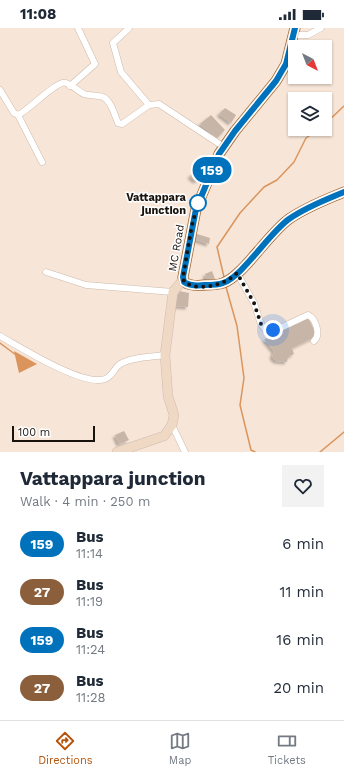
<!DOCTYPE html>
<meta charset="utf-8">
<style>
:root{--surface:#fff;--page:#f2f2f3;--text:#1f2937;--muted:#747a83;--line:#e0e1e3;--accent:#b45309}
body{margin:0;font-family:"Work Sans",sans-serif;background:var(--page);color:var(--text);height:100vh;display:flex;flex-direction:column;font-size:15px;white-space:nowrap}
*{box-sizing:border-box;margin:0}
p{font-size:13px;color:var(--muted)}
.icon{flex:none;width:22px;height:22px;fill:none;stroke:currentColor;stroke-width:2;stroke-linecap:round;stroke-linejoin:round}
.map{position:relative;height:424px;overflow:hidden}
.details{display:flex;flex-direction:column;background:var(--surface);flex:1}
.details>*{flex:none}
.badge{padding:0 8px;border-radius:13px;font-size:14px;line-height:26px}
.needle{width:26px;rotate:138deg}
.fabs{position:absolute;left:288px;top:12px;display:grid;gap:8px}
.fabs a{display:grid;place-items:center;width:44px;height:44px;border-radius:0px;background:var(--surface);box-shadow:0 1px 3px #0004;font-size:20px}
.scale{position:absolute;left:12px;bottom:10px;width:83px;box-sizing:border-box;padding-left:4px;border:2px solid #19130e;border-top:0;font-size:11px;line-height:14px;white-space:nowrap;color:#19130e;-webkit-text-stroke:3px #fff;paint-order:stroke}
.you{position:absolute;width:20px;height:20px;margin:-10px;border:3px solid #fff;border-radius:50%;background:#1a73e8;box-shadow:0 0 0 6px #1a73e833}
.map>.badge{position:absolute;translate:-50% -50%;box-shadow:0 0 0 2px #fff}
.round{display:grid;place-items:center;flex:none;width:42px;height:42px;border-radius:0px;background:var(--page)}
.head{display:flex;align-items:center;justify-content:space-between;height:68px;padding:0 20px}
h1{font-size:19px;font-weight:700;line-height:30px}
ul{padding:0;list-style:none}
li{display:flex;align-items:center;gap:12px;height:48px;padding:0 20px}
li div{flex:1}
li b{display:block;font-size:15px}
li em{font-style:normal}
li .badge{min-width:44px;font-weight:700;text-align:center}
.status{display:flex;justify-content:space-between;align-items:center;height:28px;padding:0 20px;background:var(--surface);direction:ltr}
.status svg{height:11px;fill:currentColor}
.tab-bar{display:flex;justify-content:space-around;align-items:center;height:56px;border-top:1px solid var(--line);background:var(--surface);font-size:11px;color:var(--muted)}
.tab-bar a{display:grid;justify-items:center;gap:2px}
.tab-bar .current{color:var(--accent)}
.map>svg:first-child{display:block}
.water{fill:#db955c}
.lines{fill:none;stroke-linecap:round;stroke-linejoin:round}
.stream{stroke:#db955c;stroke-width:1.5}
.building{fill:#c7b5a8;filter:url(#shadow)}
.street-casing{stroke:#cdbbad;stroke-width:7}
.secondary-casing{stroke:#cdbbad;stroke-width:10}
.primary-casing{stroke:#8d5a2c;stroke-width:11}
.street{stroke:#fff;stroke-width:6}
.secondary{stroke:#f0d9c4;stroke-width:9}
.primary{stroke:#e0b38a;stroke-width:10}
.line-casing{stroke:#fff;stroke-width:9}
.line{stroke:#0072bc;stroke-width:6}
.walk{stroke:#19130e;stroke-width:4;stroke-dasharray:0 7.2}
.stop-dot{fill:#fff;stroke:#0072bc;stroke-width:2}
.labels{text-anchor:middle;stroke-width:3;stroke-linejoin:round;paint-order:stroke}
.stop-label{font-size:11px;font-weight:bold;fill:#19130e;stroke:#fff;text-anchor:end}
.street-label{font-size:11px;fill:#19130e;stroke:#fff}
</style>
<div class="status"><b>11:08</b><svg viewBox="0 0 49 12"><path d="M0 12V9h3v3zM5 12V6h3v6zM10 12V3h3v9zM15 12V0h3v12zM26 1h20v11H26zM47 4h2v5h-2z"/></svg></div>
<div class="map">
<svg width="344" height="424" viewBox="0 0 344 424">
<defs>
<filter id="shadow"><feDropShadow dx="-2.5" dy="2.5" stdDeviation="1" flood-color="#0004"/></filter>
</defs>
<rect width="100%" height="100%" fill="#f7e5d7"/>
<path class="water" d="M14 323 37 336 19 345Z"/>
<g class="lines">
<g class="stream">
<path d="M325 96 344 78"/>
<path d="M224 249 217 219 240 185 264 159 277 152 294 134 306 110 319 101"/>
<path d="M226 259 237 298 244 350 240 377 251 422 255 424"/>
<path d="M0 315 16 327"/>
<path d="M320 424 344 404"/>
</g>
</g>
<g class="building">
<path d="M225 80 236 87 231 95 219 86Z"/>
<path d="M211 87 225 102 217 110 200 96Z"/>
<path d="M193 145 200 150 198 152 195 153 190 148Z"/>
<path d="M194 205 210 210 209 216 193 211Z"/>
<path d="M212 243 215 251 207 253 205 246Z"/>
<path d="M179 263 189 265 188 279 176 278Z"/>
<path d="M308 289 317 308 292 320 294 326 288 329 287 334 276 333 272 329 274 323 264 311 278 310 276 305Z"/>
<path d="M124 403 129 412 119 416 115 407Z"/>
</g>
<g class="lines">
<g class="street-casing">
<g id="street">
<path d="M129 0 113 15 121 44 149 77"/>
<path d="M293 7H308L321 0"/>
<path d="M70 58 95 36 78 0"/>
<path d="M0 62 14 85 18 87C28 83 58 51 66 55 72 57 78 63 84 66 90 68 97 67 103 69 111 72 115 88 118 95L122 96 149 77 159 76 224 119"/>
<path d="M18 87 42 134"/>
<path d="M46 244 86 257 173 264"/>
<path d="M237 245 254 275 261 296 265 301H278L308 287C316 291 321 307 314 313"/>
<path d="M0 308C20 319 83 359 105 351 113 348 114 340 120 336 132 329 152 329 165 327"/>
<path d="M172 397 185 424"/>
</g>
</g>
<g class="secondary-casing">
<path id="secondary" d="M117 424 164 408 172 397 174 387 168 368 165 327 173 264 183 252"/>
</g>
<g class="primary-casing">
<path id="primary" d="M295 0 286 36 276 53 235 103 219 126 196 181 183 249 184 254C190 258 197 258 205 257 210 257 218 257 223 255 242 249 269 205 289 191 306 179 325 172 344 164"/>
</g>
<use href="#street" class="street"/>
<use href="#secondary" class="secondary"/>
<use href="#primary" class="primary"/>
</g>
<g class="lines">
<g class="line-casing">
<path id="line" d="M295 0 286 36 276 53 235 103 219 126 196 181 183 249 184 254C190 258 197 258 205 257 210 257 218 257 223 255 242 249 269 205 289 191 306 179 325 172 344 164"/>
</g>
<use href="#line" class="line"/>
<path class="walk" d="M198 175 192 197 183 249 184 254C199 264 225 257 237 245L254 275 261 296 265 301 273 302"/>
</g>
<circle class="stop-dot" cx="198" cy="175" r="8"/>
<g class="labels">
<g class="stop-label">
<text x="186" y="173">Vattappara<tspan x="186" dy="13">junction</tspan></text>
</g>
<g class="street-label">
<text transform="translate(176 220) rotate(-80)" y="4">MC Road</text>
</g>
</g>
</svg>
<div class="fabs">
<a><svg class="needle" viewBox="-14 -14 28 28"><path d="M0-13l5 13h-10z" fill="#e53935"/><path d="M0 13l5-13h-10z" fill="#747a83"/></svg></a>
<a><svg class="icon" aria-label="layers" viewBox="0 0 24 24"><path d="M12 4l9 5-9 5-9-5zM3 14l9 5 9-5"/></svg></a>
</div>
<div class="scale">100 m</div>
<div class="you" style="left:273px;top:302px"></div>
<b class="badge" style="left:212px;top:142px;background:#0072bc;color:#fff">159</b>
</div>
<section class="details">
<div class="head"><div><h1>Vattappara junction</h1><p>Walk · 4 min · 250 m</p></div><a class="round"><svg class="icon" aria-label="heart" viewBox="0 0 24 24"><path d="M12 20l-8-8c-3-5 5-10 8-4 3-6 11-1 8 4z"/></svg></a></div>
<ul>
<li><span class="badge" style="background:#0072bc;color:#fff">159</span><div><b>Bus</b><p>11:14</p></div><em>6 min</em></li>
<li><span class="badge" style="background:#8b5e3c;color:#fff">27</span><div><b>Bus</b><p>11:19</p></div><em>11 min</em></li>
<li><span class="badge" style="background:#0072bc;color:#fff">159</span><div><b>Bus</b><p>11:24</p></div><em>16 min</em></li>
<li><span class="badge" style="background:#8b5e3c;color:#fff">27</span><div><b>Bus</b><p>11:28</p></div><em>20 min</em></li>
</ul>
</section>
<nav class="tab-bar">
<a class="current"><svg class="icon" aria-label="directions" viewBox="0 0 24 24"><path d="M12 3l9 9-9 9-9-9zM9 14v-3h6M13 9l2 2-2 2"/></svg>Directions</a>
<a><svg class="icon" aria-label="map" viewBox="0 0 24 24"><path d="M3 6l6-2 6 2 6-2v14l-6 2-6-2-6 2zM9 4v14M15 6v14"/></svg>Map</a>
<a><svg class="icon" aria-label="tickets" viewBox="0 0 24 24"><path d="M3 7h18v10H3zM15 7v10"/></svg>Tickets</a>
</nav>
